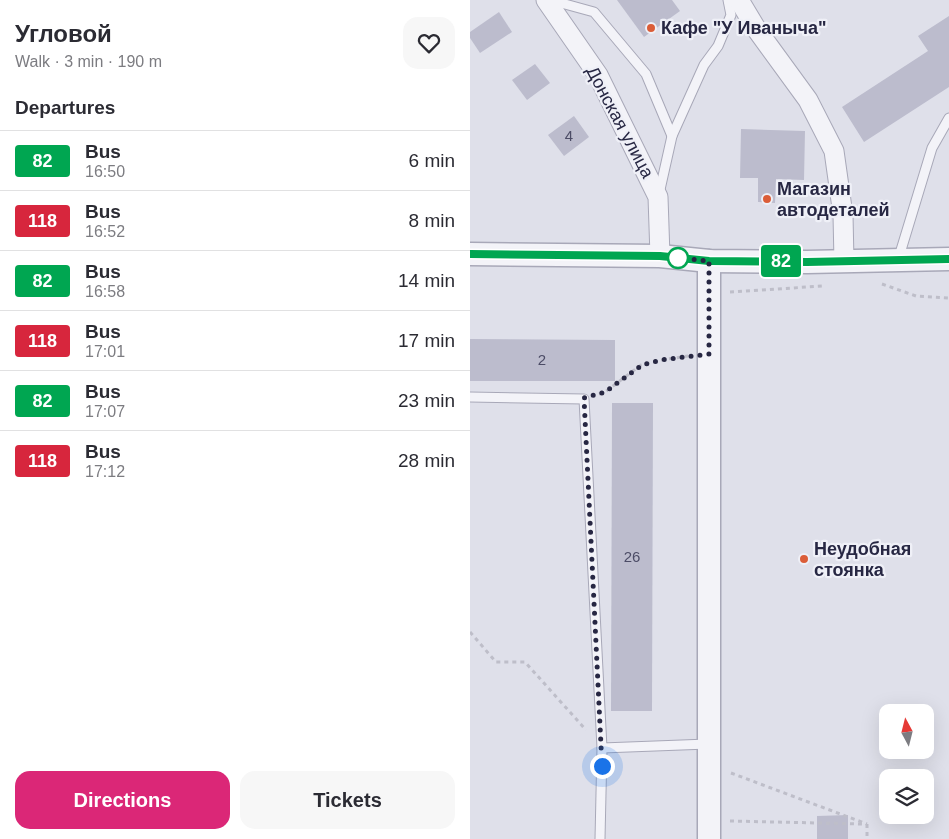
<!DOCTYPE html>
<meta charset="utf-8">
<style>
:root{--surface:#fff;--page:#f7f7f7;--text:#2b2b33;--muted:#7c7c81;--line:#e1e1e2;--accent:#db2777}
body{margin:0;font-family:Arial,sans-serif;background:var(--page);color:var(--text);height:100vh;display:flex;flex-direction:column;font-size:19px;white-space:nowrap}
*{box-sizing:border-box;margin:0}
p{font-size:16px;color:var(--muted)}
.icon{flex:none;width:28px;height:28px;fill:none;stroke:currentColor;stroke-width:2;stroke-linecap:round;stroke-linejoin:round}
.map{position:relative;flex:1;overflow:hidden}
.drawer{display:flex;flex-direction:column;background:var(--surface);width:470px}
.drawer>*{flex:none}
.badge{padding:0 10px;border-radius:4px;font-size:18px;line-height:32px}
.needle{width:32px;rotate:353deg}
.controls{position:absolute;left:409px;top:704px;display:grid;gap:10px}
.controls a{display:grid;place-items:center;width:55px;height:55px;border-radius:10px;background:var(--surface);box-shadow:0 5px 20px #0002;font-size:25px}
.you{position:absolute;width:25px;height:25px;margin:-12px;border:4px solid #fff;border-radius:50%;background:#1a73e8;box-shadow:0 0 0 8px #1a73e833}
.map>.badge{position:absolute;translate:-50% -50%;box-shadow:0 0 0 2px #fff}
h2{padding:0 15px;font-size:19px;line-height:45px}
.round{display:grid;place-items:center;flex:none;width:52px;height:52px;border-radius:15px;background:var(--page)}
.overview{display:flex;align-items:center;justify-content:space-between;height:85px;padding:0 15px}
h1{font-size:24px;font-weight:600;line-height:38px}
.primary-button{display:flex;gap:10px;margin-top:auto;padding:10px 15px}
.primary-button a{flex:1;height:58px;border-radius:15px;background:var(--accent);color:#fff;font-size:20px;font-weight:600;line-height:58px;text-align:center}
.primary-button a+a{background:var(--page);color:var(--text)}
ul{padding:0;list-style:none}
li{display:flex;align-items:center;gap:15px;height:60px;padding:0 15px;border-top:1px solid var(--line)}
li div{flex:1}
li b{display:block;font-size:19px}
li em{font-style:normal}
li .badge{min-width:55px;font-weight:700;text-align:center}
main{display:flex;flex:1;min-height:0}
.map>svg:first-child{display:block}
.building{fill:#bcbccd}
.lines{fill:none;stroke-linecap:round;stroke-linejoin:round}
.service-casing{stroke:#a8a8b8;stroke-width:11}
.minor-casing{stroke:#a8a8b8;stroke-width:21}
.tertiary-casing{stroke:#a8a8b8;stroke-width:25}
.path{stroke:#bebec9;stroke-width:3;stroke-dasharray:4 4;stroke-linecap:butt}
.service{stroke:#f3f3f8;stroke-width:9}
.minor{stroke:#f3f3f8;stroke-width:19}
.tertiary{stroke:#f3f3f8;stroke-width:22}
.line-casing{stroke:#fff;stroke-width:11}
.line{stroke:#00a651;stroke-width:8}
.walk{stroke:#272743;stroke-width:5;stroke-dasharray:0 9}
.poi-dot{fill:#db5d38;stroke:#eff0f7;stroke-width:2}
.stop-dot{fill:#fff;stroke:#00a651;stroke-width:2.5}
.labels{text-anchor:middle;stroke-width:4.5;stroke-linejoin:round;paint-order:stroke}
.number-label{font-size:15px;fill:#4c4c66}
.poi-label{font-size:18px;font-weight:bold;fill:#272743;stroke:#eff0f7;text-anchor:start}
.street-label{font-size:18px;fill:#272743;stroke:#eff0f7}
</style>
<main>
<section class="drawer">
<div class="overview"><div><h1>Угловой</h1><p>Walk · 3 min · 190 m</p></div><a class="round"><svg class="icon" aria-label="heart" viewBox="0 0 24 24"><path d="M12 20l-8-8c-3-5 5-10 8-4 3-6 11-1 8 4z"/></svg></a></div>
<h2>Departures</h2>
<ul>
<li><span class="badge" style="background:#00a651;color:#fff">82</span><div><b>Bus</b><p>16:50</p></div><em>6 min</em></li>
<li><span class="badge" style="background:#d7263d;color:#fff">118</span><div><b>Bus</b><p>16:52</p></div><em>8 min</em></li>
<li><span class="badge" style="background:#00a651;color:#fff">82</span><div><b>Bus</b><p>16:58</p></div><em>14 min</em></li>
<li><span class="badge" style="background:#d7263d;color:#fff">118</span><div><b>Bus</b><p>17:01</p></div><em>17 min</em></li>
<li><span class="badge" style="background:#00a651;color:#fff">82</span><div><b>Bus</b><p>17:07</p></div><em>23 min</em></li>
<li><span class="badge" style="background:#d7263d;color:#fff">118</span><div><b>Bus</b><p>17:12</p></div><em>28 min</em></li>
</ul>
<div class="primary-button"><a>Directions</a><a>Tickets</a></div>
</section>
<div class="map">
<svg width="479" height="839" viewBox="0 0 479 839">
<rect width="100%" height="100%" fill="#dfe0ea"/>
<g class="building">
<path d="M147 0H202L210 11 174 37Z"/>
<path d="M29 12 42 32 10 53 0 38V32Z"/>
<path d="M479 16V87L394 142 372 107 458 51 448 36Z"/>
<path d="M65 64 80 83 57 100 42 80Z"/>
<path d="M104 116 119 137 94 156 78 135Z"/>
<path d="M271 129 335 131 334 180 306 179 305 203 288 202V178H270Z"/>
<path d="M0 339 145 340V381H0Z"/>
<path d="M142 403H183L182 711H141Z"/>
<path d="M378 815V839H347V816Z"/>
</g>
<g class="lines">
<g class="service-casing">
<g id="service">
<path d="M80 0 124 12 176 74 202 136"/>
<path d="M189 194 202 136 234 65 248 46 261 15 258 0"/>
<path d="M428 260 462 148 479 118"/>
<path d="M0 397 114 399 132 748 238 744"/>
<path d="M130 839 132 748"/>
</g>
</g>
<g class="minor-casing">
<g id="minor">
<path d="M76 0 128 75 188 197 190 256"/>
<path d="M269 0 287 30 338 100 364 151 373 215 374 261"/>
</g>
</g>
<g class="tertiary-casing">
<g id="tertiary">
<path d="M0 254 190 256 239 261 337 262 479 259"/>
<path d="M239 839V261"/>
</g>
</g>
<g class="path">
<path d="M412 284 446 296 479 298"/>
<path d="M260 292 353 286"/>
<path d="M129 394 135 392 171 365 191 360 218 356"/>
<path d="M0 632 26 662H55L116 730"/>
<path d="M261 773 397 824"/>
<path d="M260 821 393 824"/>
<path d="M397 824V839"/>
</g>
<use href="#service" class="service"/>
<use href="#minor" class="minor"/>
<use href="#tertiary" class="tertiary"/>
</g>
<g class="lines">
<g class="line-casing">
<path id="line" d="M0 254 190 256 239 261 337 262 479 259"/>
</g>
<use href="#line" class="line"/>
<path class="walk" d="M132 766 114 398 135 392 172 365 191 360 239 354V261L207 258H208"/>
</g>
<g class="poi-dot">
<circle cx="181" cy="28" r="5"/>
<circle cx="297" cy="199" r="5"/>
<circle cx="334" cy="559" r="5"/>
</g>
<circle class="stop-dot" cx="208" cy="258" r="10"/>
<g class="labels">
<g class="number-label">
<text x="99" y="141">4</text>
<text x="72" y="365">2</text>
<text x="162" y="562">26</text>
</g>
<g class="poi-label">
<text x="191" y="34">Кафе "У Иваныча"</text>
<text x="307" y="195">Магазин<tspan x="307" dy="21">автодеталей</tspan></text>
<text x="344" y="555">Неудобная<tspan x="344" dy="21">стоянка</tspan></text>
</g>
<g class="street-label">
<text transform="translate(150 122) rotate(62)" y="6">Донская улица</text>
</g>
</g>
</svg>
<div class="controls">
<a><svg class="needle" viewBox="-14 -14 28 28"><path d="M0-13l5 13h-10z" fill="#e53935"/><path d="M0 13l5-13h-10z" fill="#7c7c81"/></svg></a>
<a><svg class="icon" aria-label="layers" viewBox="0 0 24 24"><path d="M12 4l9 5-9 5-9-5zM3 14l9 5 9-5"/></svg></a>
</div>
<div class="you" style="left:132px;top:766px"></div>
<b class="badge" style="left:311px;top:261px;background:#00a651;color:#fff">82</b>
</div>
</main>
